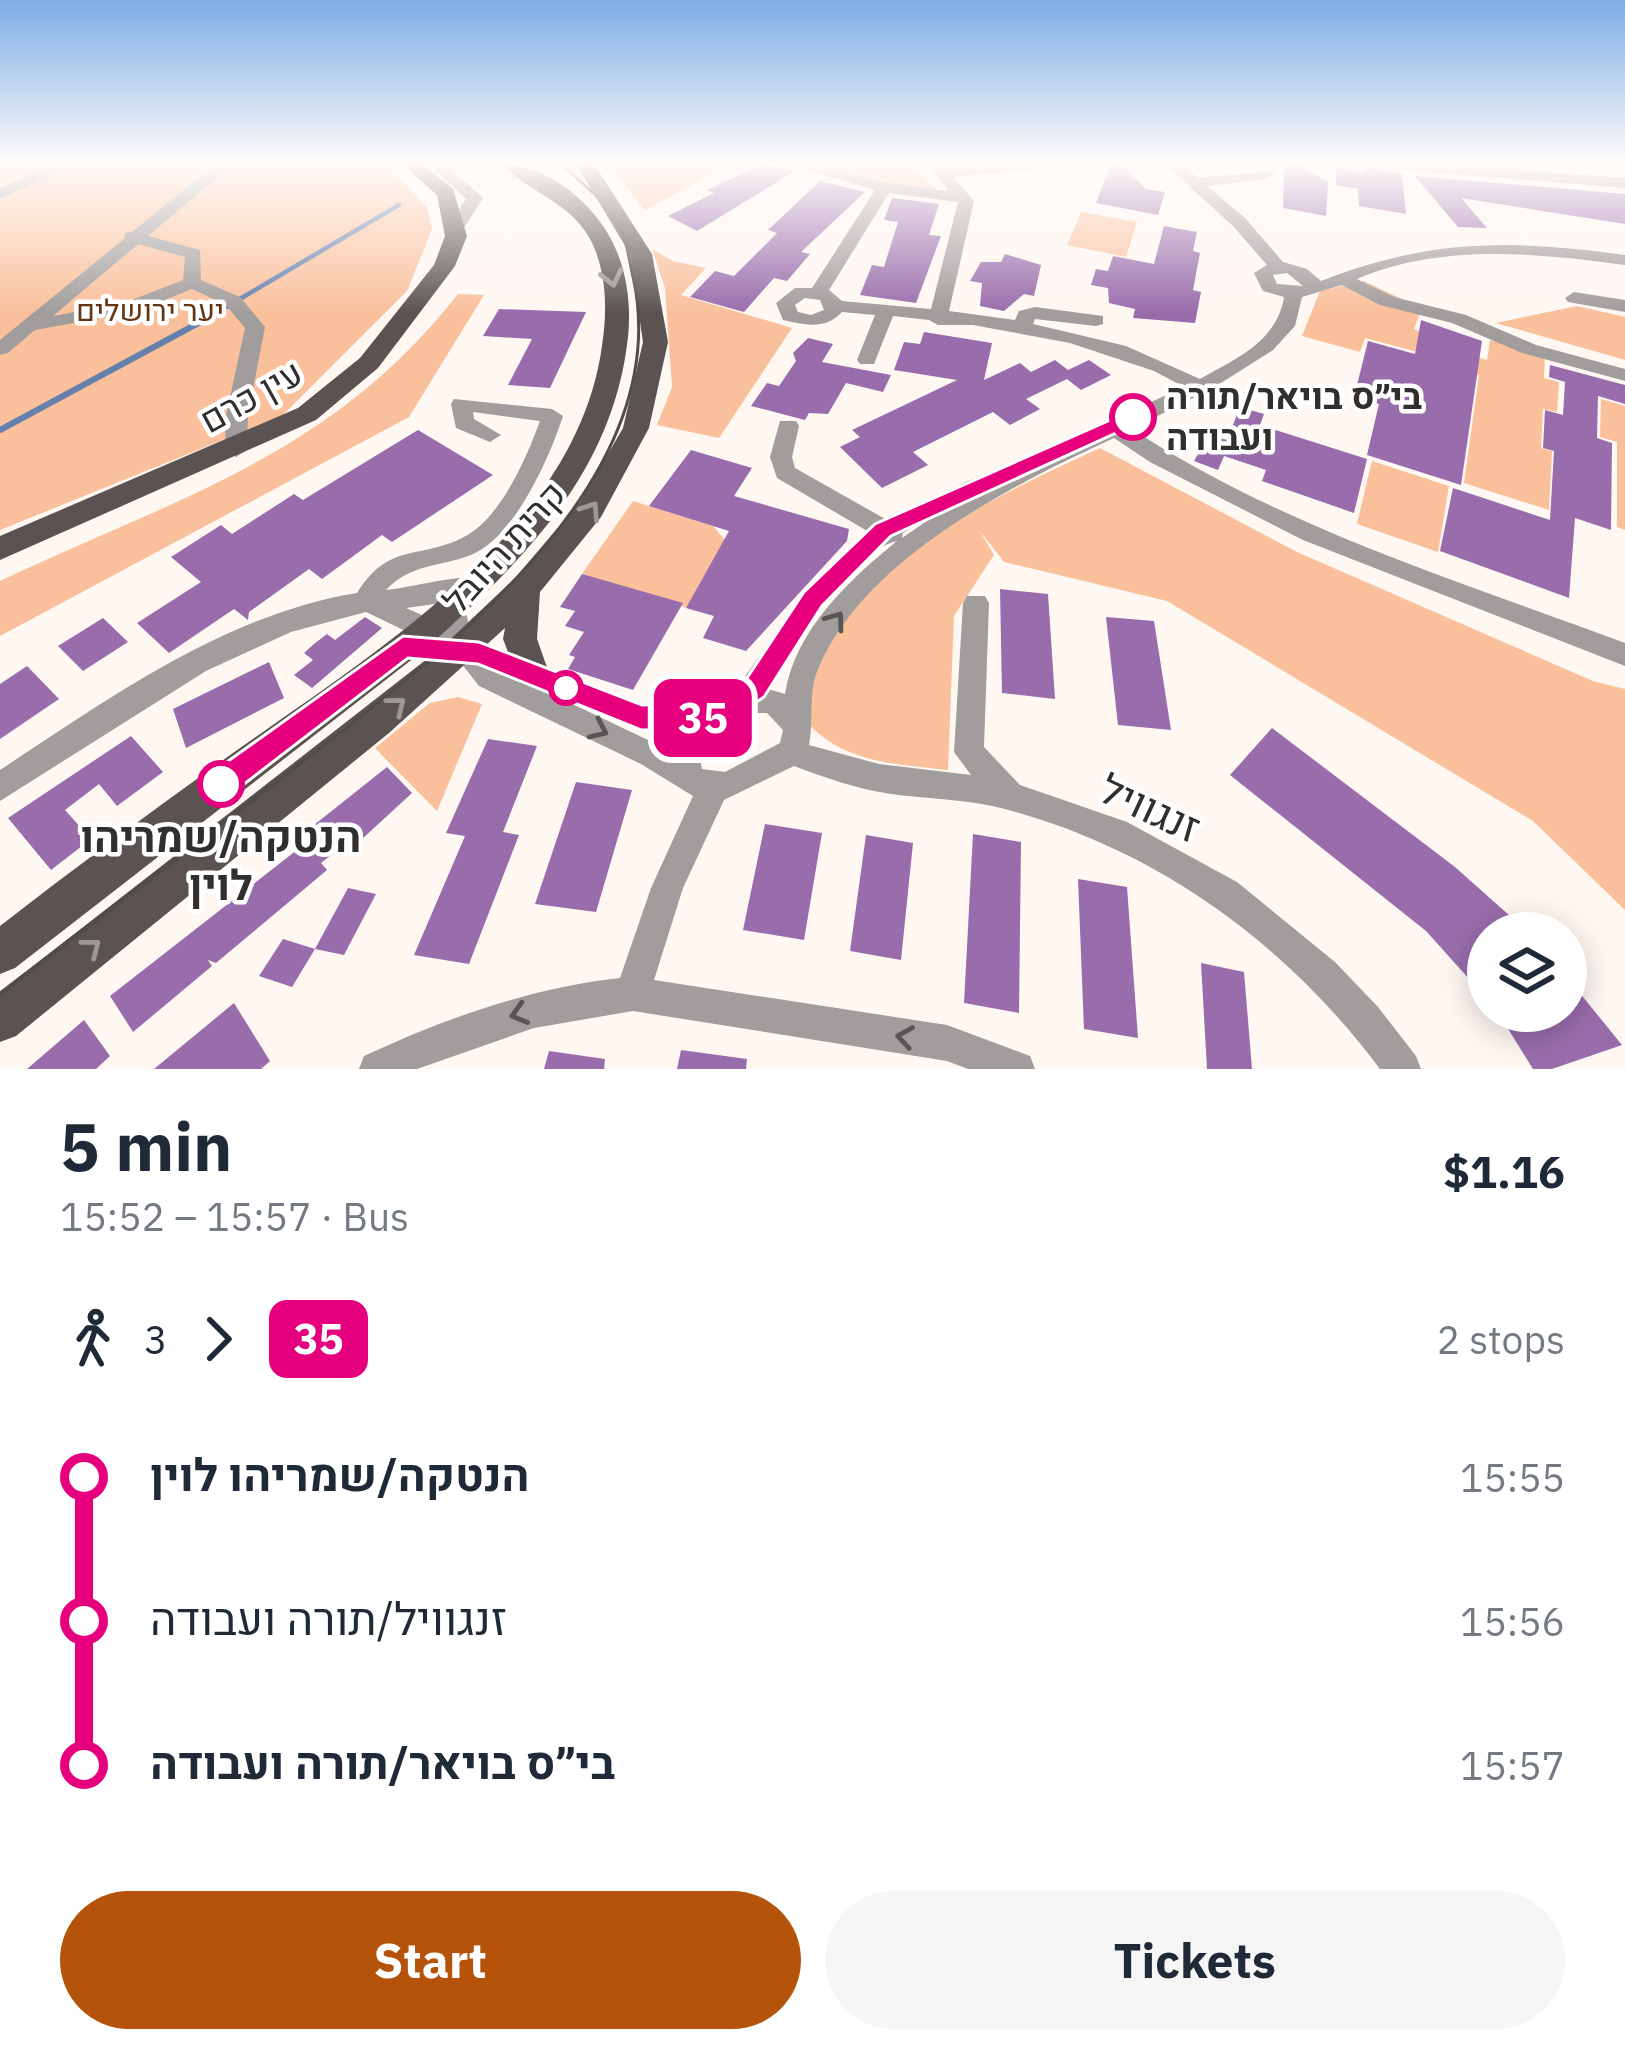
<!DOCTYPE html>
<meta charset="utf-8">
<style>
:root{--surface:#fff;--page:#f6f6f7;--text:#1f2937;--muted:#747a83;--accent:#b45309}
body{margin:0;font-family:"IBM Plex Sans",Heebo,sans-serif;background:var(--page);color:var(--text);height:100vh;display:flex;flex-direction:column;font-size:45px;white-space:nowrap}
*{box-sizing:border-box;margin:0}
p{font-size:39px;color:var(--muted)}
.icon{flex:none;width:66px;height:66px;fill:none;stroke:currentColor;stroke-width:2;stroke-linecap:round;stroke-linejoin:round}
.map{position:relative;height:1069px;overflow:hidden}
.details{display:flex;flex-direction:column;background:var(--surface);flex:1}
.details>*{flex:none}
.badge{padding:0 24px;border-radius:18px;font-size:42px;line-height:78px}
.controls{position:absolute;left:1467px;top:912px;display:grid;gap:24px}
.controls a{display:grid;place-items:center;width:120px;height:120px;border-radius:50%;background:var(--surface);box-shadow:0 6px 30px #0003;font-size:60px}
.map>.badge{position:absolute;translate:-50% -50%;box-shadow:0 0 0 6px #fff}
.legs{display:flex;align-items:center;gap:18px;height:132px;padding:0 60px;font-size:39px}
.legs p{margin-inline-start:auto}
.head{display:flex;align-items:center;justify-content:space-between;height:204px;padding:0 60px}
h1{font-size:66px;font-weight:700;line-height:90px}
.button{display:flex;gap:24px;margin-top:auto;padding:24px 60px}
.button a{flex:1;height:138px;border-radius:72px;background:var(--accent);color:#fff;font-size:48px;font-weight:700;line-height:138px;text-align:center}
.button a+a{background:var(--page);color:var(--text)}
ul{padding:0 60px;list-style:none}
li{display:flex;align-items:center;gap:42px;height:144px;font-size:45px}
li i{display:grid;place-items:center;width:18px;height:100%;margin:0 15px;background:currentColor}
li i::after{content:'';width:30px;height:30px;margin:-15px;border:9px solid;border-radius:50%;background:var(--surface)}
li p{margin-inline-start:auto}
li:first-child i{background:linear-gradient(#0000 50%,currentColor 0)}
li:last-child i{background:linear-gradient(currentColor 50%,#0000 0)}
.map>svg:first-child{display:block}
.green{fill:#fac09c}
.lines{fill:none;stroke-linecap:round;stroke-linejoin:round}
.stream-far1{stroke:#6680ad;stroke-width:4.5}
.stream{stroke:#6680ad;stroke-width:6}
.building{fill:#996dac}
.minor{fill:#a19d9d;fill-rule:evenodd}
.major{fill:#5a5352;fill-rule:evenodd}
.tram-far1{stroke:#4f4c4a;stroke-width:3}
.tram{stroke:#4f4c4a;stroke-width:4.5}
.oneway{stroke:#9c9897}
.oneway2{stroke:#585654}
.line-1{fill:#e6007e;stroke:#fff;stroke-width:3}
.stop-1-dot{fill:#fff;stroke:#e6007e;stroke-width:6}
.labels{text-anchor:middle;stroke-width:9;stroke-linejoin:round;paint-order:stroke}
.far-park-label{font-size:30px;fill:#643513;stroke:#fff}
.street-label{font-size:36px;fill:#312f2d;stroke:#fff}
.stop-label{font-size:36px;font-weight:bold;fill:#312f2d;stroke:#fff;text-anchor:start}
.near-street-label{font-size:42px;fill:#312f2d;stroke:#fff}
.near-stop-label{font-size:42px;font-weight:bold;fill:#312f2d;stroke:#fff}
</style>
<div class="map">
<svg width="1625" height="1069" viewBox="0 0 1625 1069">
<rect width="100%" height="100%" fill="#fff7f2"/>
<g class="green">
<path d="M0 164H386L427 208 432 229 407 291 282 416 0 530V187L38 168 0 185Z"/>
<path d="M608 164H753L741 170 729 165 645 210Z"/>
<path d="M786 164H911L947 200 860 186Z"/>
<path d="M1081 212 1137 222 1126 257 1067 245Z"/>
<path d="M652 249 673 261 706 268 681 295 792 328 719 438 657 425 672 387 665 288Z"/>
<path d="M1364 281 1438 316 1420 313 1414 329 1422 333 1418 352 1365 338 1360 352 1302 336 1320 291Z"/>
<path d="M458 294 484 295 409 417 0 636V581C178 497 331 456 458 294Z"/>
<path d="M1577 306 1625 317V360L1496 323Z"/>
<path d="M1490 340 1545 355 1544 378 1559 382 1557 412 1543 409 1541 448 1552 451 1549 510 1464 483 1479 375 1451 367 1476 357 1487 360Z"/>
<path d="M1601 399 1625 406V530L1617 527V442L1600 437Z"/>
<path d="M1100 448 1297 552 1593 681 1625 689V910L1533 821 1167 601 1004 562 980 531 994 555 954 616 948 770C894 764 842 763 805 720 824 575 983 501 1100 448Z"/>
<path d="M1372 461 1449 486 1438 552 1357 524Z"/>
<path d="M633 501 713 526 725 540 697 588 710 593 700 612 582 574Z"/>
<path d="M458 697 482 704 437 811 375 748 430 703Z"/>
</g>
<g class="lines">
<path class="stream-far1" d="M199 323 399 205"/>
<path class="stream" d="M0 430 204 320"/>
</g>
<g class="building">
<path d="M762 164 795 171 697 231 668 216 714 193 707 190Z"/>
<path d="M1111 164H1121L1146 189 1165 192 1158 215 1096 203Z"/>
<path d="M1284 164H1298L1328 182 1326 216 1283 208Z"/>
<path d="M1365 166 1402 174 1406 214 1359 206 1358 189 1336 185V168L1366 172Z"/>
<path d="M1415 176 1625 194V224L1461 198 1487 228 1458 227Z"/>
<path d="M820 181 865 192 801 252 810 254 787 281 774 278 744 312 690 297 715 271 734 276 777 233 768 230Z"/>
<path d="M892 198 939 204 929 235 941 236 916 303 860 295 872 265 884 267 898 222 884 220Z"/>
<path d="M1164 226 1197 232 1193 251 1200 253 1193 290 1201 292 1195 323 1133 318 1135 309 1109 303 1108 288 1091 285 1096 269 1108 271 1113 256 1154 264Z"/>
<path d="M1005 254 1041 265 1034 296 1024 294 1004 311 980 306 982 283 970 281 981 262H1001Z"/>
<path d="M499 309 586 312 550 388 508 385 532 339 483 336Z"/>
<path d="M1421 320 1482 341 1461 485 1367 455 1379 404 1354 397 1368 341 1415 354Z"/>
<path d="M924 332 992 343 984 380 1020 363 1031 372 1055 360 1068 370 1089 360 1111 375 1081 390 1067 379 1026 399 1040 409 1010 425 993 412 913 452 928 465 882 488 840 447 860 437 852 430 957 380 894 370 904 342 920 344Z"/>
<path d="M808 338 833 344 822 362 891 375 883 392 846 383 828 414 809 413 805 420 751 406 767 383 779 386 796 361 793 353Z"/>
<path d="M1550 365 1625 385V404L1598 396 1597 438 1612 443 1611 530 1575 518 1569 598 1440 551 1453 488 1550 520 1554 451 1543 448 1545 410 1563 415 1565 382 1549 377Z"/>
<path d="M1240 407 1264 414 1260 425 1367 459 1354 513 1262 481 1266 470 1224 456 1218 470 1194 461 1209 435 1227 440Z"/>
<path d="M418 430 493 475 392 542 382 535 322 579 309 569 249 612 248 620 234 609 169 653 137 623 201 582 171 557 221 525 232 534 294 494 303 500Z"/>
<path d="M691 450 752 468 734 496 849 529 847 541 746 651 703 638 714 616 686 608 729 531 649 506Z"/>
<path d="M582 574 683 603 633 690 568 669 575 657 569 655 584 632 565 626 575 611 560 607Z"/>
<path d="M1000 589 1048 594 1055 699 1002 693Z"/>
<path d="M365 617 382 628 312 688 294 675 313 660 304 653 314 644 327 634 335 640Z"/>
<path d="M1106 617 1154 621 1171 730 1118 725Z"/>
<path d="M103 618 128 642 83 671 58 646Z"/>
<path d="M269 662 284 698 186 748 173 709Z"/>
<path d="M27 666 59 699 0 739V684Z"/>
<path d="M1272 728 1455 867 1529 933H1488V1000L1426 931 1230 775Z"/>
<path d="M131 736 163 772 117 806 99 784 65 810 91 839 51 870 8 818Z"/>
<path d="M488 739 537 746 503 832 519 835 469 964 414 955 465 836 446 833Z"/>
<path d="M387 767 412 793 350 850 345 844 321 863 327 870 216 963 208 960 212 966 133 1032 110 996 320 832 314 825Z"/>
<path d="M576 782 632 790 596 912 535 904Z"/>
<path d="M765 824 822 833 804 940 743 930Z"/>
<path d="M973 834 1021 842 1019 1013 964 1003Z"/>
<path d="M866 835 913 843 901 960 850 951Z"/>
<path d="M1078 879 1127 887 1138 1038 1084 1029Z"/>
<path d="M348 888 376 894 344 955 315 949Z"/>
<path d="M283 939 315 949 292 987 259 976Z"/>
<path d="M1201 963 1244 972 1252 1069H1207Z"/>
<path d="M1566 976 1622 1045 1552 1069H1533L1497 1011H1566Z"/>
<path d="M234 1003 270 1061 261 1069H154Z"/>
<path d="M84 1020 110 1056 96 1069H27Z"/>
<path d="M681 1050 747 1059 746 1069H677Z"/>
<path d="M549 1051 605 1059 604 1069H544Z"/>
</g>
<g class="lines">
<g class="minor">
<path d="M54 164H73L0 199V188Z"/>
<path d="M216 164H233L148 236 200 250 201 280 240 297 265 327 248 415 247 450 236 457 225 450 226 415 245 328 226 305 192 289 135 312 35 330 8 353 0 355V340L124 239 125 233 132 232ZM138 244 185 257 183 280 124 303 53 316Z"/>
<path d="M433 164H445L483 198 462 231 448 227 466 199 434 169Z"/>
<path d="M503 164H520L512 169Z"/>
<path d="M788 164H811L881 182 949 191 928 164H942L946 169 1041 164 1034 169 953 177 974 201 949 311 1015 320 1019 311 1035 307 1103 316V324L1096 326 1035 319 1033 324 1126 346 1200 379C1235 359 1277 342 1284 297L1263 291 1254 273 1267 265 1233 226 1165 164H1181L1198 178 1272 171 1275 174 1267 179 1207 186 1245 218 1283 262 1307 269 1321 281C1428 239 1511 239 1625 255V265C1537 253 1441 243 1357 279L1394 297 1466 315 1536 345 1625 369V381L1522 353 1452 323 1380 305 1342 285 1302 297 1295 326 1273 350 1213 388 1132 429C1281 527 1459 581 1625 643V666L1303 540 1150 462 1114 438C1012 485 860 561 817 672 808 695 814 721 809 745L879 764 971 775 954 752 963 603 967 596H985L989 603 984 747 1020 785 1127 822 1237 882 1335 962 1378 1007 1416 1056 1421 1069H1380C1285 942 1155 848 1001 808 965 799 927 799 891 794 857 789 826 778 794 766L724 800 683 888 654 980 947 1025 1030 1056 1035 1069H968L947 1061 633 1011 534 1028 417 1069H359L364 1056C446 1018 530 988 620 978L651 888 693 796 641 764 479 686 461 663 394 655 390 647 394 639 418 637 366 612 291 632 206 671 0 801V770C108 699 226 614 357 593 389 542 417 560 462 538 500 520 526 459 540 421L473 412 474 419 501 435 490 442 456 428 451 404 454 399 552 409 563 416C549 459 514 538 471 555 439 567 410 564 386 590 408 588 462 574 479 578L483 585 479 592 457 599C470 608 466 629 476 642L642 705 711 704 728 697 738 686 811 585 869 532 777 478 770 457 780 421H796L799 426 792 457 795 468 887 520 970 480 978 478 988 483 1030 457 1184 387 1154 371 1070 343 973 325H938L929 320 893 316 874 364H860L857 360 875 315 842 312C825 330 806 325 783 320L776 303 795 288H812L875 190ZM889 193 958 202 931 309 842 301 829 290ZM1287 273 1303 286 1277 284 1273 275ZM805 298 820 300 824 310 811 315 798 312 795 305ZM938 513 937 514 902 538 903 533ZM897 541C849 580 795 630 785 694L768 689C796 650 849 551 897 541ZM442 603V624L406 608ZM543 690 641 729H681L671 751ZM758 713H767L783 730 780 743 725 772 702 769C693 734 730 718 758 713Z"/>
<path d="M1383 164H1442L1625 178V188L1391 169Z"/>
<path d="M1574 292 1625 300V312L1568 302 1565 298Z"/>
</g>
<g class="major">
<path d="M402 164H422L453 189 467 236 455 266 378 368 316 420 0 560V536L298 408 360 358 434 265 445 236 437 195Z"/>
<path d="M502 164C539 164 579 192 601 223 625 256 632 298 628 337 613 473 524 559 428 647L15 968 0 974V926C72 870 145 816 219 763 363 659 576 536 602 346 607 312 607 279 594 247 575 202 530 195 502 164Z"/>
<path d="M576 164H594L652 254 668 342 649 428 601 517 540 592 537 639 549 673 544 683 532 687 520 683 503 639 505 628 389 733 16 1036 0 1042V992L441 648 515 578 580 502 623 428 643 342 630 254Z"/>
</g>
<path class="tram-far1" d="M298 765C439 656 679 482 633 277 629 260 627 239 618 224 605 200 581 183 562 164"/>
<path class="tram" d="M0 994 302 762"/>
</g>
<defs><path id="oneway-chevron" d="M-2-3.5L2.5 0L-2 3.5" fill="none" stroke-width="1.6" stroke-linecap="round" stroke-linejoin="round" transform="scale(3)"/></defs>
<g class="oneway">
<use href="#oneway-chevron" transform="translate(612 278) rotate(77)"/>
<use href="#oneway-chevron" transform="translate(591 510) rotate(-56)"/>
<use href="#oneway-chevron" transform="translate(397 705) rotate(-39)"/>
<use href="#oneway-chevron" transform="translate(92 947) rotate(-38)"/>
</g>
<g class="oneway2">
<use href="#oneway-chevron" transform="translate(836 620) rotate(-54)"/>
<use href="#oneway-chevron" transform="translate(599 730) rotate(25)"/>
<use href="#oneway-chevron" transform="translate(519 1014) rotate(164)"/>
<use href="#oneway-chevron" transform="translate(905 1037) rotate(-171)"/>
</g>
<linearGradient id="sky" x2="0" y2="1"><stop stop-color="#7dade6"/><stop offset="0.52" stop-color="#fffbf9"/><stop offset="1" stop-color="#fffbf9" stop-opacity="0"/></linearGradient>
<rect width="1625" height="313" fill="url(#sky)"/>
<path class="line-1" d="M1133 410 1140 412V422L891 536 822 606 764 697 716 729 641 730 478 664 408 658 231 794H210L206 784 210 774 403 636 479 642 642 705 711 704 745 681 804 592 875 524Z"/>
<g class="stop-1-dot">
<circle cx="1133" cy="417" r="21"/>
<circle cx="566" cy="688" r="15"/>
<circle cx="221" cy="784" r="21"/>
</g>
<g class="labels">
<g class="far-park-label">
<text x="150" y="321">יער ירושלים</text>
</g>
<g class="street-label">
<text transform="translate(251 396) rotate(-29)" y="13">עין כרם</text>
<text transform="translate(504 547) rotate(-48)" y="13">קרית היובל</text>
</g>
<g class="stop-label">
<text x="1166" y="409">בי״ס בויאר/תורה<tspan x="1166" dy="41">ועבודה</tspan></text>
</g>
<g class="near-street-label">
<text transform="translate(1150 808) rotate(25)" y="15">זנגוויל</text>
</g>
<g class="near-stop-label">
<text x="221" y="852">הנטקה/שמריהו<tspan x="221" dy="48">לוין</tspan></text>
</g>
</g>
</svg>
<div class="controls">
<a><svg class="icon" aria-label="layers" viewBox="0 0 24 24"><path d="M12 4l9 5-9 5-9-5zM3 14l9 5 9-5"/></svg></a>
</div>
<b class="badge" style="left:703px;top:718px;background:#e6007e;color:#fff">35</b>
</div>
<section class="details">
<div class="head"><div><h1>5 min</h1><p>15:52 – 15:57 · Bus</p></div><b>$1.16</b></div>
<div class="legs"><svg class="icon" aria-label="walk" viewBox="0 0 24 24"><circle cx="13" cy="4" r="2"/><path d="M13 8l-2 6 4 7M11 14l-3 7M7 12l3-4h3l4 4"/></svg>3<svg class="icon" aria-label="forward" viewBox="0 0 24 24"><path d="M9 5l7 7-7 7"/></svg><b class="badge" style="background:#e6007e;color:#fff">35</b><p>2 stops</p></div>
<ul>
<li><i style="color:#e6007e"></i><b>הנטקה/שמריהו לוין</b><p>15:55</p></li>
<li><i style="color:#e6007e"></i><span>זנגוויל/תורה ועבודה</span><p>15:56</p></li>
<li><i style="color:#e6007e"></i><b>בי״ס בויאר/תורה ועבודה</b><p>15:57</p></li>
</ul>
<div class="button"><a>Start</a><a>Tickets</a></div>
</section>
